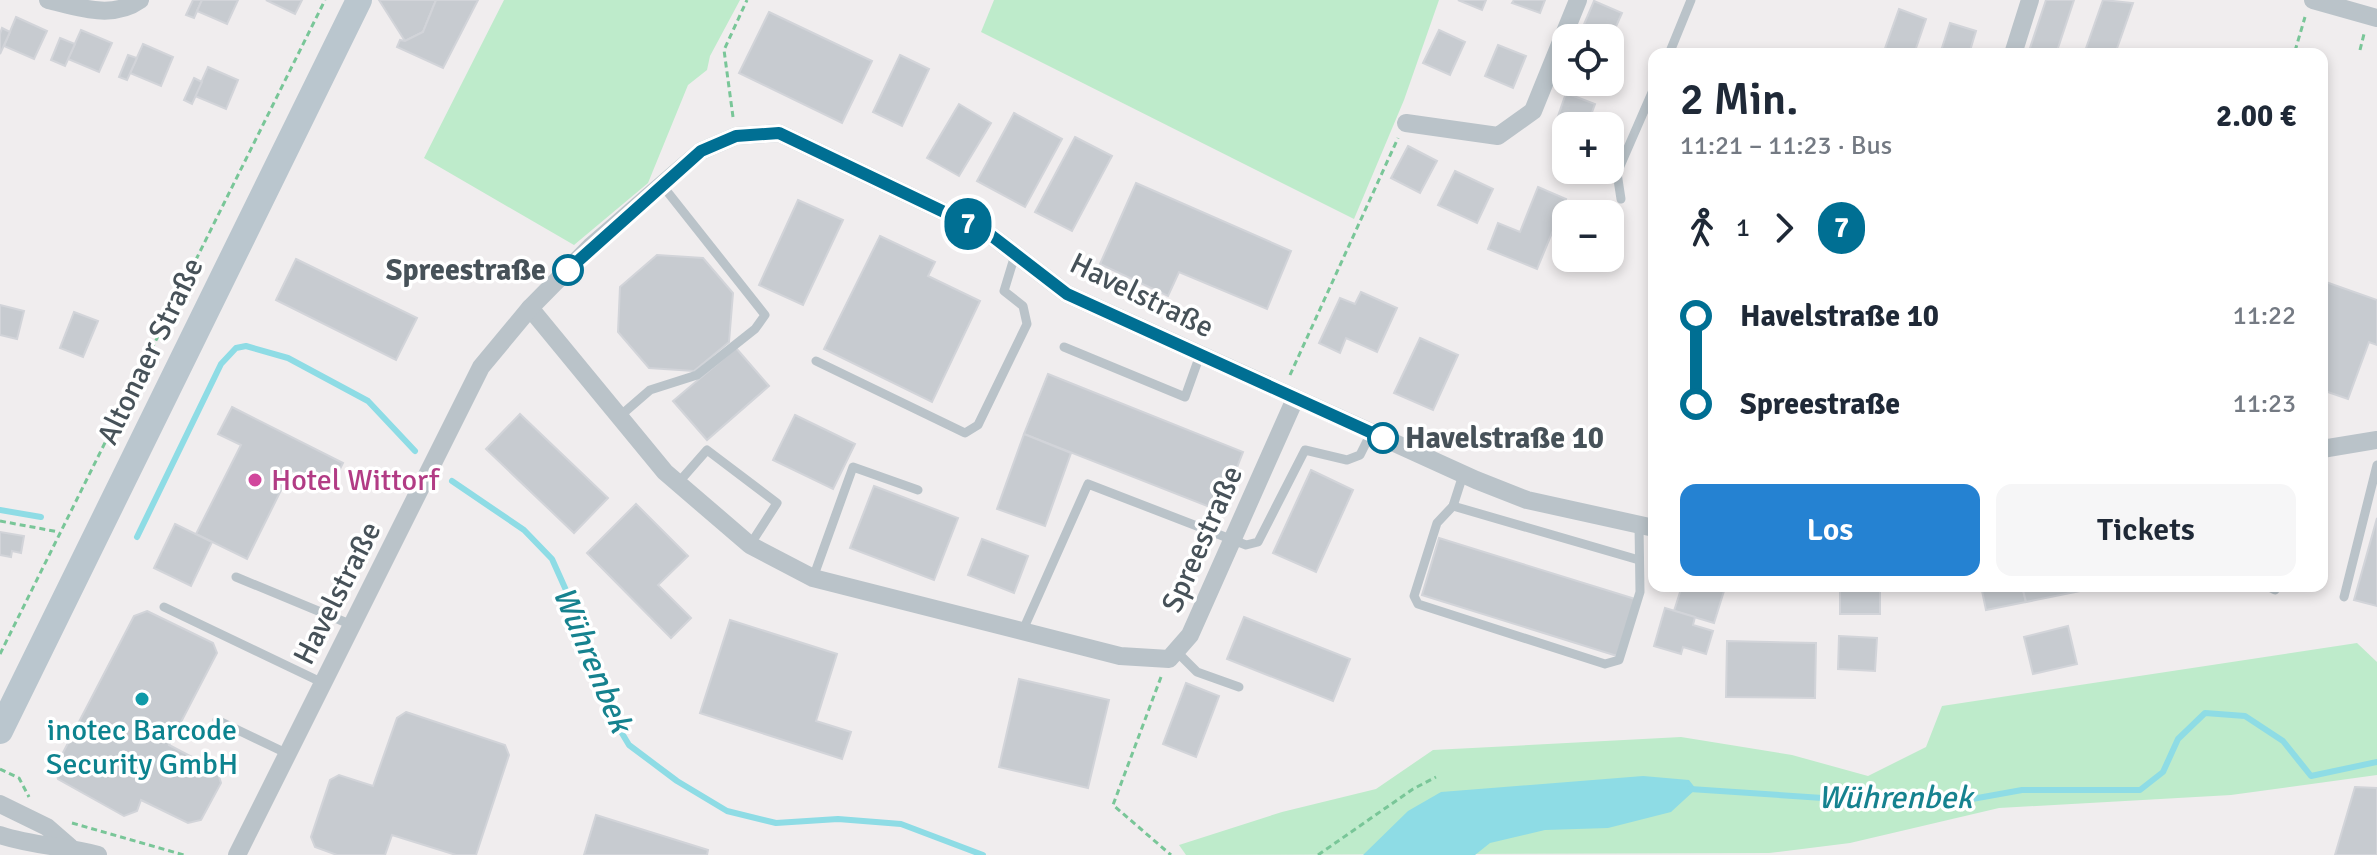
<!DOCTYPE html>
<html lang="de">
<meta charset="utf-8">
<style>
:root{--surface:#fff;--page:#f6f6f7;--text:#1f2937;--muted:#747a83;--accent:#2582d2}
body{margin:0;font-family:Signika,sans-serif;background:var(--page);color:var(--text);height:100vh;display:flex;flex-direction:column;font-size:30px;white-space:nowrap}
*{box-sizing:border-box;margin:0}
p{font-size:26px;color:var(--muted)}
.icon{flex:none;width:44px;height:44px;fill:none;stroke:currentColor;stroke-width:2;stroke-linecap:round;stroke-linejoin:round}
.map{position:relative;flex:1;overflow:hidden}
.panel{position:absolute;left:1648px;top:48px;width:680px;height:544px;display:flex;flex-direction:column;background:var(--surface);border-radius:16px;box-shadow:0 4px 12px #0003}
.panel>*{flex:none}
.badge{padding:0 16px;border-radius:26px;font-size:28px;line-height:52px}
.fabs{position:absolute;left:1552px;top:24px;display:grid;gap:16px}
.fabs a{display:grid;place-items:center;width:72px;height:72px;border-radius:16px;background:var(--surface);box-shadow:0 4px 12px #0003;font-size:40px}
.map>.badge{position:absolute;translate:-50% -50%;box-shadow:0 0 0 4px #fff}
.legs{display:flex;align-items:center;gap:12px;height:88px;padding:0 32px;font-size:26px}
.legs p{margin-inline-start:auto}
.overview{display:flex;align-items:center;justify-content:space-between;height:136px;padding:0 32px}
h1{font-size:44px;font-weight:600;line-height:60px}
.button{display:flex;gap:16px;margin-top:auto;padding:16px 32px}
.button a{flex:1;height:92px;border-radius:16px;background:var(--accent);color:#fff;font-size:32px;font-weight:600;line-height:92px;text-align:center}
.button a+a{background:var(--page);color:var(--text)}
ul{padding:0 32px;list-style:none}
li{display:flex;align-items:center;gap:28px;height:88px;font-size:30px}
li i{display:grid;place-items:center;width:12px;height:100%;margin:0 10px;background:currentColor}
li i::after{content:'';width:20px;height:20px;margin:-10px;border:6px solid;border-radius:50%;background:var(--surface)}
li p{margin-inline-start:auto}
li:first-child i{background:linear-gradient(#0000 50%,currentColor 0)}
li:last-child i{background:linear-gradient(currentColor 50%,#0000 0)}
.map>svg:first-child{display:block}
.green{fill:#beebcb}
.water{fill:#8edce5}
.lines{fill:none;stroke-linecap:round;stroke-linejoin:round}
.stream{stroke:#8edce5;stroke-width:6}
.building{fill:#c7cbd0;stroke:#d2d4d9;stroke-width:2}
.path{stroke:#79c698;stroke-width:3;stroke-dasharray:6 4;stroke-linecap:butt}
.service{stroke:#bac3c9;stroke-width:9}
.minor{stroke:#bac3c9;stroke-width:18}
.secondary{stroke:#bac6ce;stroke-width:26}
.line-1-casing{stroke:#fff;stroke-width:18}
.line-1{stroke:#006f93;stroke-width:12}
.stop-1-dot{fill:#fff;stroke:#006f93;stroke-width:4}
.hotel-dot{fill:#d1479c;stroke:#fff;stroke-width:3}
.culture-dot{fill:#0f9aa8;stroke:#fff;stroke-width:3}
.labels{text-anchor:middle;stroke-width:7;stroke-linejoin:round;paint-order:stroke}
.stop-label{font-size:30px;font-weight:bold;fill:#475259;stroke:#fff;text-anchor:end}
.street-label{font-size:30px;fill:#475259;stroke:#fff}
.hotel-label{font-size:30px;fill:#b23c85;stroke:#fff;text-anchor:start}
.culture-label{font-size:30px;fill:#0d838f;stroke:#fff}
.water-label{font-size:32px;font-style:italic;fill:#16828f;stroke:#fff}
</style>
<div class="map">
<svg width="2377" height="855" viewBox="0 0 2377 855">
<rect width="100%" height="100%" fill="#f0edee"/>
<g class="green">
<path d="M504 0H740L710 56 707 70 688 85 648 183 574 245 424 158Z"/>
<path d="M994 0H1439L1404 100 1354 219 981 32Z"/>
<path d="M2357 643 2377 662V775L2231 795 1999 808 1850 843 1769 853 1186 855 1179 845 1282 812 1376 789 1433 750 1681 737 1792 755 1868 776 1926 747 1942 706Z"/>
</g>
<path class="water" d="M1643 776 1689 780 1696 789 1671 812 1608 828 1545 830 1490 843 1475 855H1363L1408 811 1441 792Z"/>
<g class="lines">
<g class="stream">
<path d="M452 481 524 530 552 559 574 608 608 710 629 745 677 781 727 811 776 823 838 819 901 824 983 855"/>
<path d="M0 510 41 517"/>
<path d="M137 537 221 364 236 348 246 346 288 358 368 401 415 451"/>
<path d="M1690 789 1897 803 1961 801 2022 790H2140L2163 772 2178 739 2205 713 2245 716 2283 741 2311 776 2377 762"/>
</g>
</g>
<g class="building">
<path d="M193 0H202L194 18 186 15Z"/>
<path d="M202 0H238L227 24 197 11Z"/>
<path d="M266 0H302L295 14Z"/>
<path d="M379 0H436L423 32 405 41Z"/>
<path d="M436 0H478L443 68 397 47 400 40 405 41 423 32Z"/>
<path d="M1458 0H1486L1482 10Z"/>
<path d="M1514 0H1545L1540 13 1512 3Z"/>
<path d="M2046 0H2074L2056 54H2028Z"/>
<path d="M2103 0 2133 3 2115 54H2084Z"/>
<path d="M1594 1 1622 13 1610 40 1582 29Z"/>
<path d="M1899 9 1926 19 1914 54H1883Z"/>
<path d="M769 12 872 61 842 123 739 73Z"/>
<path d="M16 17 47 31 34 59 4 46Z"/>
<path d="M1950 23 1976 31 1969 54H1940Z"/>
<path d="M2 28 10 32 0 54V34Z"/>
<path d="M81 30 112 43 99 72 68 59Z"/>
<path d="M1439 30 1465 42 1450 75 1423 63Z"/>
<path d="M60 38 75 44 65 66 51 60Z"/>
<path d="M143 44 173 57 161 86 130 73Z"/>
<path d="M1498 45 1526 56 1513 88 1485 76Z"/>
<path d="M128 55 137 58 127 80 119 77Z"/>
<path d="M900 55 929 69 902 126 873 112Z"/>
<path d="M208 67 238 80 226 109 195 96Z"/>
<path d="M194 78 202 82 192 104 184 100Z"/>
<path d="M1566 93 1595 104 1587 126H1566V129L1555 125Z"/>
<path d="M959 104 991 123 959 176 927 158Z"/>
<path d="M1014 113 1062 139 1025 207 977 181Z"/>
<path d="M1075 137 1112 156 1072 231 1035 212Z"/>
<path d="M1408 146 1437 161 1420 193 1391 178Z"/>
<path d="M1455 171 1493 189 1477 223 1438 205Z"/>
<path d="M1136 183 1291 251 1267 309 1179 272 1168 296 1100 264Z"/>
<path d="M1538 187 1566 199 1537 269 1488 249 1498 223 1520 232Z"/>
<path d="M798 200 843 220 803 305 759 285Z"/>
<path d="M880 236 935 262 928 276 980 301 932 402 824 349Z"/>
<path d="M657 255 703 258 733 293 729 342 694 371 649 368 618 332 620 287Z"/>
<path d="M296 259 417 318 396 360 276 300Z"/>
<path d="M2323 281 2377 300V345L2369 342 2348 399 2322 390Z"/>
<path d="M1361 292 1397 308 1377 352 1346 338 1340 353 1319 343 1340 298 1355 304Z"/>
<path d="M0 305 24 311 17 339 0 335Z"/>
<path d="M74 312 98 321 83 357 60 348Z"/>
<path d="M1420 338 1458 355 1433 410 1394 393Z"/>
<path d="M736 348 769 386 707 440 673 401Z"/>
<path d="M1048 374 1243 452 1220 511 1024 434Z"/>
<path d="M232 407 343 463 330 489 291 470 247 559 196 534 241 445 218 434Z"/>
<path d="M520 414 608 498 574 533 486 449Z"/>
<path d="M795 415 855 444 833 489 773 460Z"/>
<path d="M1024 434 1071 453 1045 526 997 509Z"/>
<path d="M1311 470 1353 490 1316 572 1273 553Z"/>
<path d="M874 486 958 518 934 580 850 548Z"/>
<path d="M636 504 688 556 658 585 691 618 671 638 587 553Z"/>
<path d="M2377 518V606L2354 600Z"/>
<path d="M175 524 212 542 191 586 154 568Z"/>
<path d="M0 532 24 536 21 553 12 551 11 557 0 555Z"/>
<path d="M1439 538 1635 599 1617 656 1422 595Z"/>
<path d="M982 539 1028 556 1014 593 968 575Z"/>
<path d="M1682 586H1709L1724 591 1714 623 1674 611Z"/>
<path d="M1981 586H2022L2026 602 1986 610Z"/>
<path d="M2022 586H2105L2026 602Z"/>
<rect x="1840" y="588" width="40" height="26"/>
<path d="M1665 608 1695 617 1693 625 1713 631 1706 654 1683 647 1681 654 1654 646Z"/>
<path d="M147 611 213 643 217 653 169 745 217 770 221 783 201 820 188 823 141 800 137 811 124 816 58 779 55 768 134 616Z"/>
<path d="M1244 617 1350 659 1333 701 1227 659Z"/>
<path d="M730 620 837 654 816 721 851 732 842 759 700 713Z"/>
<path d="M2068 626 2077 664 2033 674 2024 637Z"/>
<path d="M1839 636 1877 638 1875 671 1838 669Z"/>
<path d="M1727 641 1816 643 1815 698 1726 697Z"/>
<path d="M1019 679 1109 700 1088 788 999 767Z"/>
<path d="M1186 683 1219 696 1196 757 1163 744Z"/>
<path d="M406 712 505 745 509 755 476 855H456L392 835 385 855H337L315 847 311 837 330 780 339 775 373 786 397 718Z"/>
<path d="M2355 787 2377 788V855H2335Z"/>
<path d="M596 815 708 850 707 855H584Z"/>
</g>
<g class="lines">
<g class="path">
<path d="M2360 50 2364 34"/>
<path d="M2295 51 2305 17"/>
<path d="M733 117 724 50 747 0"/>
<path d="M1290 375 1398 138"/>
<path d="M0 521 59 532"/>
<path d="M0 654 325 0"/>
<path d="M1161 677 1113 805 1171 855"/>
<path d="M0 769 19 778 29 797"/>
<path d="M72 823 184 855"/>
<path d="M1318 855 1413 789 1436 777"/>
</g>
<g class="service">
<path d="M1669 54 1691 0"/>
<path d="M1621 199 1617 173 1654 88"/>
<path d="M1064 347 1185 397 1200 355"/>
<path d="M816 361 965 433 978 425 1027 324 1023 306 1004 291 1015 255"/>
<path d="M620 416 650 390 697 375 755 329 765 315 662 185"/>
<path d="M1463 475 1453 506 1437 523 1414 596 1418 604 1605 664 1619 660 1640 592 1639 525"/>
<path d="M678 483 707 450 777 503 750 545"/>
<path d="M1453 506 1639 560"/>
<path d="M236 577 352 625"/>
<path d="M813 578 853 467 918 490"/>
<path d="M2267 586 2275 590"/>
<path d="M2344 597 2377 465"/>
<path d="M164 607 323 683"/>
<path d="M1023 630 1088 484 1246 545 1258 542 1305 450 1347 460 1360 455 1371 433"/>
<path d="M1176 651 1197 672 1239 687"/>
<path d="M217 720 288 754"/>
</g>
<g class="minor">
<path d="M48 0C78 7 112 20 140 0"/>
<path d="M2313 0 2377 18"/>
<path d="M2013 54 2030 0"/>
<path d="M1406 123 1498 136 1533 111 1578 0"/>
<path d="M530 308 665 472 750 545 813 578 1120 656 1169 659 1190 635 1295 399"/>
<path d="M2322 449 2377 440"/>
<path d="M0 804 47 827 70 847"/>
<path d="M0 835C33 846 65 846 98 855"/>
<path d="M237 855 481 367 530 308 591 246 701 151 736 136 779 133 988 233 1067 294 1476 480 1527 500 1654 528"/>
</g>
<path class="secondary" d="M0 731 359 0"/>
</g>
<g class="lines">
<g class="line-1-casing">
<path id="line-1" d="M568 270 701 151 736 136 779 133 988 233 1067 294 1383 438"/>
</g>
<use href="#line-1" class="line-1"/>
</g>
<g class="stop-1-dot">
<circle cx="568" cy="270" r="14"/>
<circle cx="1383" cy="438" r="14"/>
</g>
<circle class="hotel-dot" cx="255" cy="480" r="8"/>
<circle class="culture-dot" cx="142" cy="699" r="8"/>
<g class="labels">
<g class="stop-label">
<text x="546" y="280">Spreestraße</text>
<text x="1405" y="448" text-anchor="start">Havelstraße 10</text>
</g>
<g class="street-label">
<text transform="translate(1142 295) rotate(26)" y="10">Havelstraße</text>
<text transform="translate(150 351) rotate(-64)" y="10">Altonaer Straße</text>
<text transform="translate(1202 539) rotate(-66)" y="10">Spreestraße</text>
<text transform="translate(337 593) rotate(-63)" y="10">Havelstraße</text>
</g>
<g class="hotel-label">
<text x="271" y="490">Hotel Wittorf</text>
</g>
<g class="culture-label">
<text x="142" y="740">inotec Barcode<tspan x="142" dy="34">Security GmbH</tspan></text>
</g>
<g class="water-label">
<text transform="translate(593 659) rotate(67)" y="11">Wührenbek</text>
<text x="1895" y="808">Wührenbek</text>
</g>
</g>
</svg>
<div class="fabs">
<a><svg class="icon" aria-label="locate" viewBox="0 0 24 24"><circle cx="12" cy="12" r="6"/><path d="M12 2v4M12 18v4M2 12h4M18 12h4"/></svg></a>
<a>+</a>
<a>−</a>
</div>
<b class="badge" style="left:968px;top:224px;background:#006f93;color:#fff">7</b>
<section class="panel">
<div class="overview"><div><h1>2 Min.</h1><p>11:21 – 11:23 · Bus</p></div><b>2.00 €</b></div>
<div class="legs"><svg class="icon" aria-label="walk" viewBox="0 0 24 24"><circle cx="13" cy="4" r="2"/><path d="M13 8l-2 6 4 7M11 14l-3 7M7 12l3-4h3l4 4"/></svg>1<svg class="icon" aria-label="forward" viewBox="0 0 24 24"><path d="M9 5l7 7-7 7"/></svg><b class="badge" style="background:#006f93;color:#fff">7</b></div>
<ul>
<li><i style="color:#006f93"></i><b>Havelstraße 10</b><p>11:22</p></li>
<li><i style="color:#006f93"></i><b>Spreestraße</b><p>11:23</p></li>
</ul>
<div class="button"><a>Los</a><a>Tickets</a></div>
</section>
</div>
